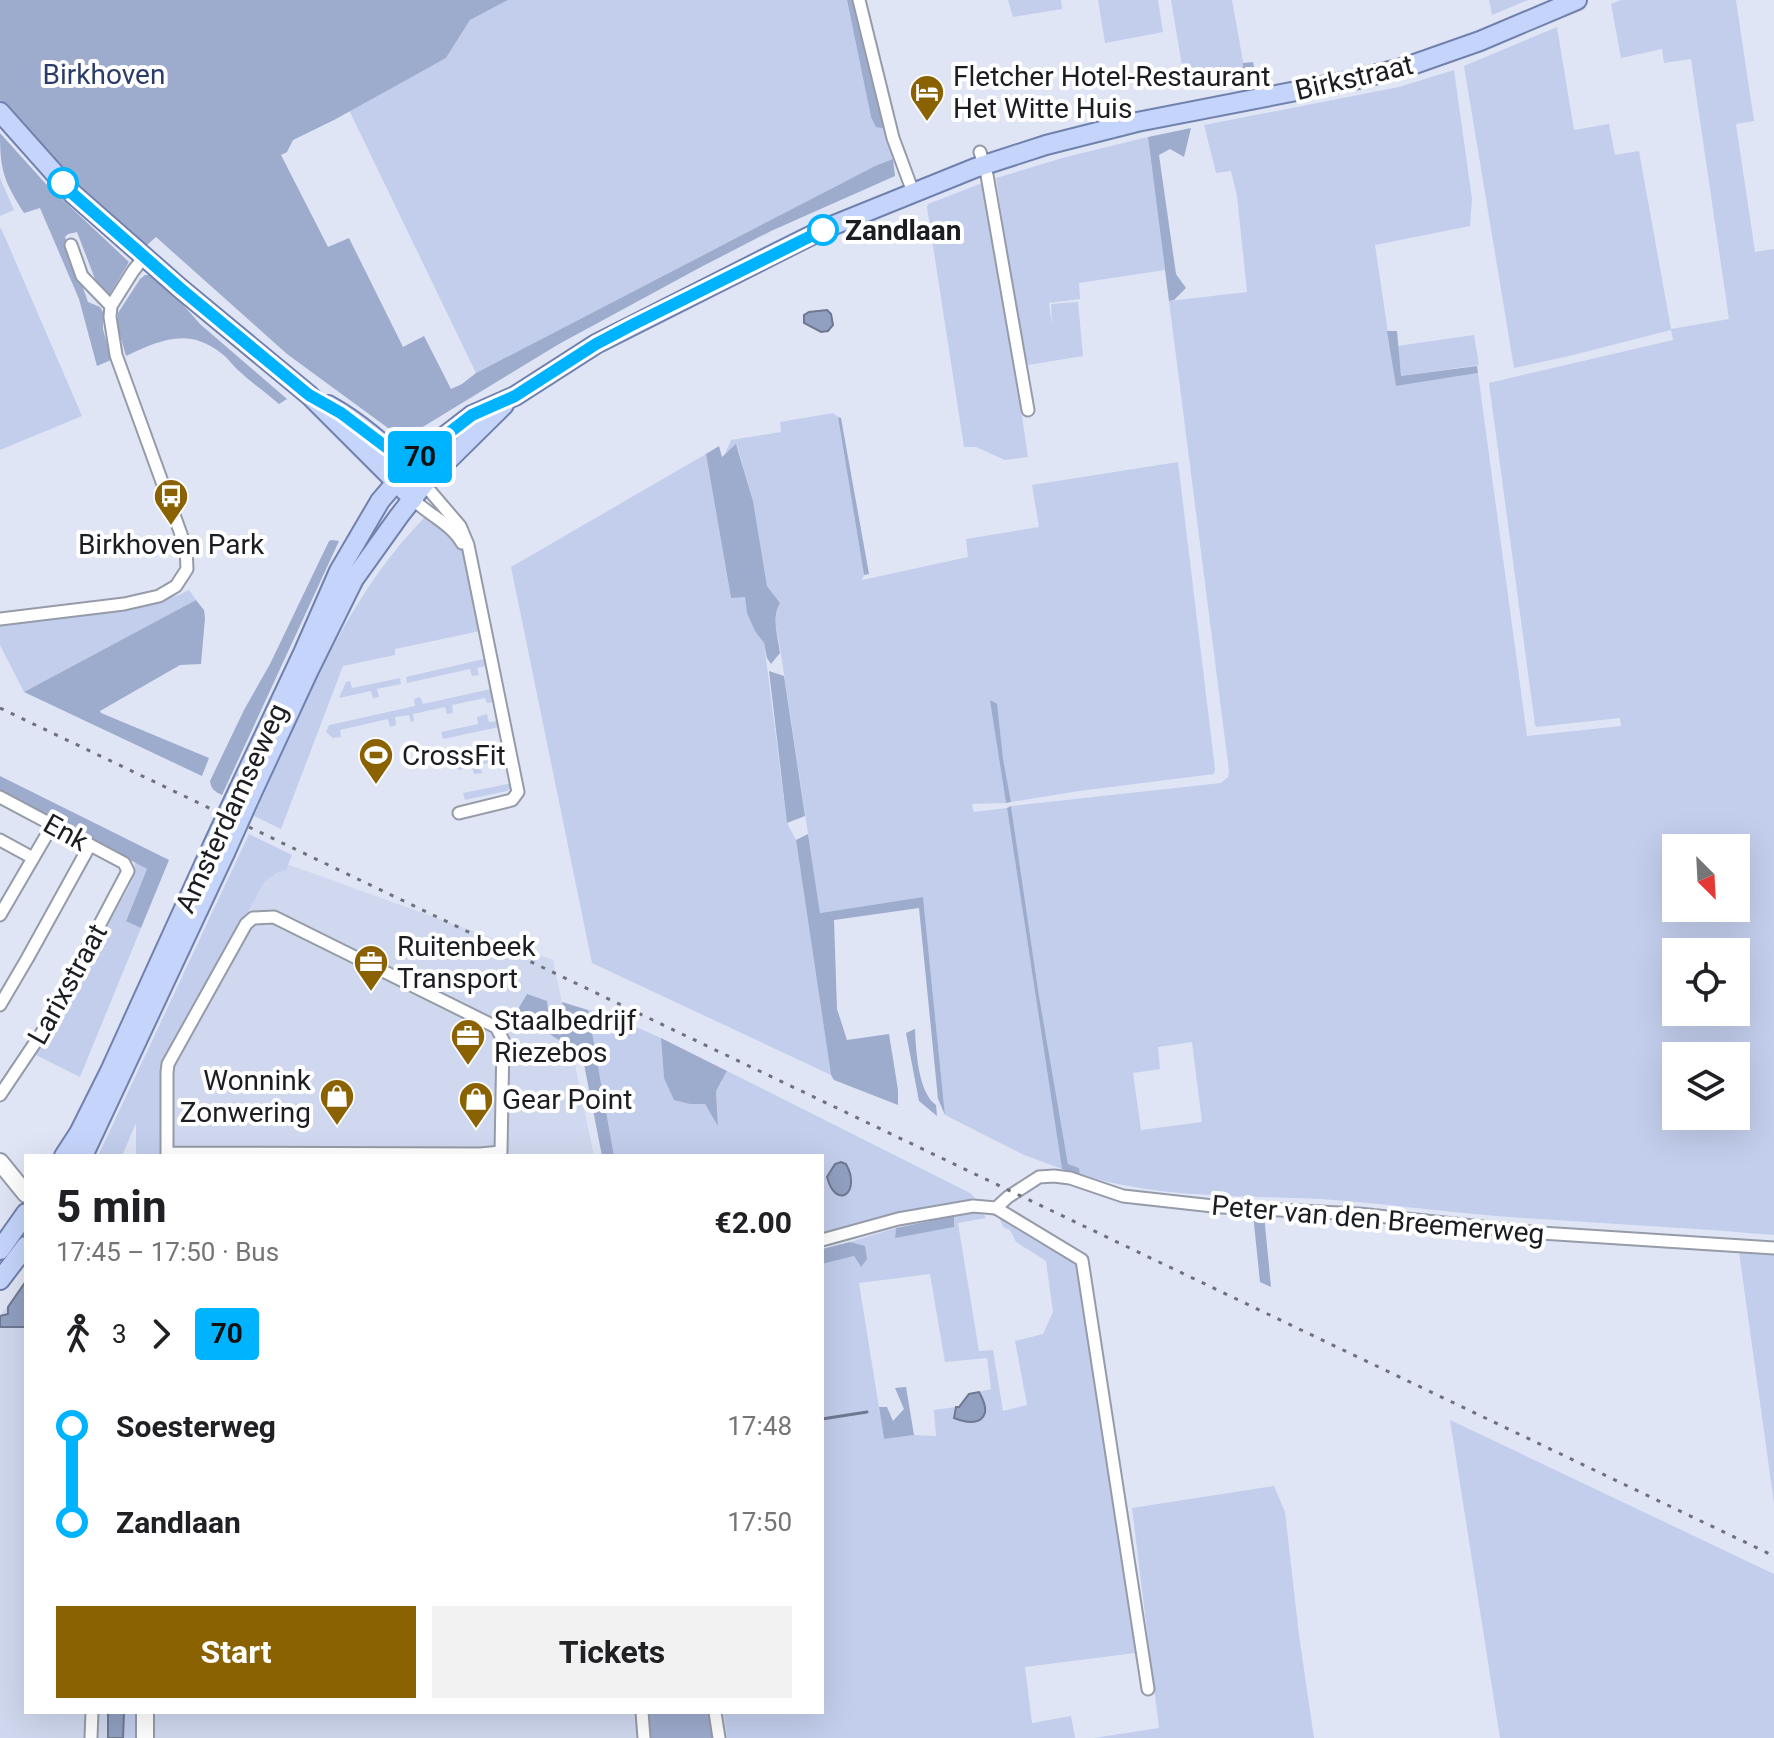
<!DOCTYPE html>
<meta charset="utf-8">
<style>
:root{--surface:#fff;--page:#f2f2f2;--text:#202124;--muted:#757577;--accent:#8a6202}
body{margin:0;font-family:Roboto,sans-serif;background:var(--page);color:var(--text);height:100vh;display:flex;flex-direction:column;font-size:30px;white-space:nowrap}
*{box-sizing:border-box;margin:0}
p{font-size:26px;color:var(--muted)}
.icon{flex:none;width:44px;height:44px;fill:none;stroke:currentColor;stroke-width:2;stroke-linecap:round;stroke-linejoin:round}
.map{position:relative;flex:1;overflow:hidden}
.sheet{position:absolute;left:24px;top:1154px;width:800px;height:560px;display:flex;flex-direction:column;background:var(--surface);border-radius:0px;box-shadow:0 8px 32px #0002}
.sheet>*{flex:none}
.badge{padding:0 16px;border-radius:6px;font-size:28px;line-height:52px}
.needle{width:52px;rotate:156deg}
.buttons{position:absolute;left:1662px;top:834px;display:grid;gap:16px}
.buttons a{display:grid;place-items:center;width:88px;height:88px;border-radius:0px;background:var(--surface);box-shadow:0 8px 32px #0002;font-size:40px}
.map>.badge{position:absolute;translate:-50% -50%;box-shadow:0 0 0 4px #fff}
.legs{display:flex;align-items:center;gap:12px;height:88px;padding:0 32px;font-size:26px}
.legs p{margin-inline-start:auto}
.overview{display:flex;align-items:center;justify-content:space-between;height:136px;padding:0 32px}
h1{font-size:44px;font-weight:700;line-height:60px}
.action{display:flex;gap:16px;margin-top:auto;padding:16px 32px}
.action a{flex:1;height:92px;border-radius:0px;background:var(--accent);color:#fff;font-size:32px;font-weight:700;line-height:92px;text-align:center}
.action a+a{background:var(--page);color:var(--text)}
ul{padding:0 32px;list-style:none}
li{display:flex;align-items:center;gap:28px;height:96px;font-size:30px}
li i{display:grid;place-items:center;width:12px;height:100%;margin:0 10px;background:currentColor}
li i::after{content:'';width:20px;height:20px;margin:-10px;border:6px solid;border-radius:50%;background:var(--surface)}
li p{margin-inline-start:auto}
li:first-child i{background:linear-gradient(#0000 50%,currentColor 0)}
li:last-child i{background:linear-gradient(currentColor 50%,#0000 0)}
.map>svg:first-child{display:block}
.built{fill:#cfd8ee}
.green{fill:#c2ceec;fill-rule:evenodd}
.forest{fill:#9dabcd}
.water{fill:#919fc1;stroke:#6e7891;stroke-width:2}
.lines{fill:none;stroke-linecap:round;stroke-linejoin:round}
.stream{stroke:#6e7891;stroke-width:3}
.street-casing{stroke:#959ba8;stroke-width:15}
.secondary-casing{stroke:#959ba8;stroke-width:20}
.primary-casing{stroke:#7181ad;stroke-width:22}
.street{stroke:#fff;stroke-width:11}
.secondary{stroke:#fff;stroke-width:16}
.primary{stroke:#c5d4fb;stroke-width:18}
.rail{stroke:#6d717a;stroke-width:3;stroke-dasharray:4 8;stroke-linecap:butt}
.primary-bridge-casing{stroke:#7181ad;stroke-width:22;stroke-linecap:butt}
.primary-bridge{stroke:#c5d4fb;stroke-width:18}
.line-1-casing{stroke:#fff;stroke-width:18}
.line-1{stroke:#00b3ff;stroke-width:12}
.stop-1-dot{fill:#fff;stroke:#00b3ff;stroke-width:4}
.labels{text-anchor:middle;stroke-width:8;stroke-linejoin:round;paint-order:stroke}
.park-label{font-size:28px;fill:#2c3c6a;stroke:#fff}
.poi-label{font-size:28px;fill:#1b1d22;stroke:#fff;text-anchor:start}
.street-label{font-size:28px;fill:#1b1d22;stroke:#fff}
.stop-label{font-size:28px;font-weight:bold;fill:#1b1d22;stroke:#fff;text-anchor:start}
</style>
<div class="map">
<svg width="1774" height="1738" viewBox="0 0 1774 1738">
<rect width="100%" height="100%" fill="#dfe5f4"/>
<g class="built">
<path d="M262 855 553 960 594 1156H153L152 1089Z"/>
<path d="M26 1285V1712H642L644 1738H0V1315Z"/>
</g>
<g class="green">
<path d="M508 0H847L871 117 886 126 893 159 875 166 476 373 349 110 446 58 470 20Z"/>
<path d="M1008 0H1061L1062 9 1013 17Z"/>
<path d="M1098 0H1158L1163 32 1105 43Z"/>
<path d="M1171 0H1232L1244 67 1184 78Z"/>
<path d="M1489 0H1528L1492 15Z"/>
<path d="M1621 0H1736L1754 121 1736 124 1755 252 1774 249V1235C1681 1227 1588 1223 1496 1216 1437 1211 1379 1203 1321 1199 1240 1195 1158 1199 1080 1174L1079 1168 1068 1164 1039 996 1011 806 1221 783 1228 777 1229 771 1169 301 1247 292 1237 196 1231 171 1216 173 1204 125 1399 87 1454 70 1472 199 1470 226 1375 245 1396 386 1478 373 1527 736 1621 726 1620 718 1536 727 1535 725 1489 383 1673 340 1671 330 1569 356 1514 368 1464 66 1557 27 1574 130 1609 124 1615 155 1639 151 1671 329 1729 319 1691 59 1664 63 1662 49 1621 58 1611 4ZM1676 848H1736V908H1676ZM1676 952H1736V1012H1676ZM1192 1042 1202 1122 1141 1130 1133 1073 1160 1069 1158 1047ZM1676 1056H1736V1116H1676Z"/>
<path d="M1148 137 1165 270 1079 283 1080 299 1049 303 1052 326 1051 304 1078 302 1083 356 1028 365 1020 336 996 178 1066 157Z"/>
<path d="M0 178 14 210 0 216Z"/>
<path d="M985 182 997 248 1028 457 1005 460 976 447H964L927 207 928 204Z"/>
<path d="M1 228 82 416 0 450V229Z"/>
<path d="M1474 335 1479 365 1401 376 1397 346Z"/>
<path d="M833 413 838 417 864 575 862 580 968 557 966 539 1039 527 1032 485 1178 462 1215 769 1214 774 1079 791 1011 802 991 701 1006 803 972 804 974 812 1007 808 1062 1169 1024 1155 945 1115 923 897 820 913 779 641C775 628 774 615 780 603L767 586 753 501 737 445 725 454 731 440 781 432 780 422Z"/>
<path d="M706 454 731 598 745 596C750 615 752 627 764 643L787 823 796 840 831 1075 592 963 511 567Z"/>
<path d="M424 518 459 540 461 544 480 631 395 649V655L343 666 281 829 254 816C301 713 343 601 424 518Z"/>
<path d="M189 590 196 600 24 692 0 645V626L138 605 179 595Z"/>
<path d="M484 659 486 666 477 668 479 675 472 676 470 669 407 683 406 677Z"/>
<path d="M400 678 401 684 377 689 379 697 373 698 371 691 339 698 346 682 350 681 352 688Z"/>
<path d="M491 689 493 702 487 703 485 698 452 705 453 713 447 714 445 707 413 714 414 721 411 722 409 715 395 717 396 725 390 727 388 719 340 730 341 737 333 738 326 732 329 725 334 724 415 706 414 699 420 697 423 704Z"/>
<path d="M487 714 489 722 497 721 499 727 443 739 441 732 478 724 477 717Z"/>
<path d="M503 751 505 759 480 765 482 773 474 774 472 767 458 770 456 761Z"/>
<path d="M512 783 511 788 507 791 465 800 463 793Z"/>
<path d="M249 834 292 855 286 870 276 873 264 882 165 1063 161 1156H136V1123L122 1156H98Z"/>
<path d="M135 862 147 869 126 920 141 928 80 1077 36 1055 131 883 134 875Z"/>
<path d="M588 1010 600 1011 661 1038 664 1078 690 1104H705L718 1123 716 1091 727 1071 970 1193 975 1198 930 1206 822 1235V1156H614ZM835 1164H846C852 1175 855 1185 845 1195L837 1194 828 1182 827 1175Z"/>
<path d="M970 1212H982L986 1218 958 1223 979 1351 993 1350 1003 1411 1027 1405 1015 1341 1043 1334 1053 1312 1046 1261 1016 1242 1010 1230 1003 1227 999 1217 1034 1240 1076 1263 1102 1423 1135 1653 1025 1667 1032 1723 1071 1716 1075 1738H727L724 1715 721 1712H822V1264L854 1256 860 1266 865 1247 850 1242 896 1228 895 1237 953 1227 954 1216ZM930 1274 945 1362 987 1358 991 1389 979 1392 983 1398 985 1413 981 1419 971 1423 953 1415 956 1407 934 1410 936 1436 914 1435 884 1439 859 1283Z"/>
<path d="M1738 1249 1774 1252V1503L1739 1252Z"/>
<path d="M1450 1420 1774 1574V1738H1500Z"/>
<path d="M1274 1486 1285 1512 1299 1635 1314 1738H1094L1159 1728 1132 1508Z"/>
<path d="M124 1712H139V1738H123Z"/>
</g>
<g class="forest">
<path d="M0 0H508L470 20 446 58 334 120 293 140 287 152 281 155 328 247 349 238 403 347 424 336 451 389 462 384 476 373 875 166 893 159 895 176 771 231 701 267 559 344 403 439 287 354 156 237 146 246 78 186 22 127 0 100Z"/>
<path d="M847 0H861L886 126 882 128 876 127 871 117Z"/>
<path d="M1253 62 1256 78 1196 90 1194 78 1198 75 1243 67V63Z"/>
<path d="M1191 128 1184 157 1170 149 1159 155 1176 274 1186 288 1174 300 1169 301 1148 137Z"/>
<path d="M0 133 45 183 129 262 108 297 100 292 77 232 68 234 65 237 88 302 100 307 103 312V329L111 360 97 366 79 299 40 208 24 213C4 181 0 171 0 133Z"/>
<path d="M145 275H157L200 324 287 399 279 404C266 393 252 383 239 371 233 366 228 358 221 353 188 327 160 340 126 356L118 328V313L140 279Z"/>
<path d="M1387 331H1397L1401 376 1477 366 1478 373 1396 386Z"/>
<path d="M838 417 841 418 869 574 864 575Z"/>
<path d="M736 444 753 501 767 586 780 603C771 619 778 636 780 653L771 664 767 658 764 643 755 631 747 613 745 597 731 598 706 454 719 446 722 457Z"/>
<path d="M332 540 339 541 222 795C215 792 211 789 210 781L244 710 270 664 329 541Z"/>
<path d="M196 600 204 610 205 618 201 664 180 665 100 711 101 713 209 758 202 776 24 692Z"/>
<path d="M769 671 784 676 805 816 787 823Z"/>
<path d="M990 700 997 704 1003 759 1011 802 1006 803Z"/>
<path d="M0 776 169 860 141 928 126 921 147 869 0 790Z"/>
<path d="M1011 806 1039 996 1068 1164 1079 1168 1080 1174 1062 1169 1007 808Z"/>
<path d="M808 834 820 913 923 897 945 1115 938 1099 919 908 834 920 837 1009 847 1040 889 1034 898 1090V1105L834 1080 831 1075 796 840Z"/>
<path d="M527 994 547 1001 551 1030 560 1035 574 1016 564 1010 562 1002 588 1010 614 1156H602L582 1054 554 1037 517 1011Z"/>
<path d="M915 1029C916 1051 918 1092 936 1105L937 1116 919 1101 906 1033Z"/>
<path d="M661 1038 727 1071 716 1091 718 1126 705 1104H690L674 1100 664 1078Z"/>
<path d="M1253 1214 1264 1215 1271 1287 1260 1282Z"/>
<path d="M954 1216V1227L895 1238 896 1228Z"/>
<path d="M850 1242 865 1246 867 1259 861 1267 854 1256 822 1264V1249Z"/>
<path d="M906 1387 914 1435 884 1439 879 1407H887L893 1421 904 1409 895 1388Z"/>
<path d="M646 1712H713L717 1738H649Z"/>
</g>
<g class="water">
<path d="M827 310 831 314 833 325 828 331 821 332 804 323V315L809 312Z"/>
<path d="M841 1162 846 1164C862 1193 836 1211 827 1177L835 1164Z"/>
<path d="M26 1281V1327H0V1316L8 1314V1307Z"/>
<path d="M979 1392C994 1418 979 1428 954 1418L956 1407H959L969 1394Z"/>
<path d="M108 1712H124L123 1738H108Z"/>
</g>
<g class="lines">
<path class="stream" d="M822 1419 867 1412"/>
<g class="street-casing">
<g id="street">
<path d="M859 0 893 138 913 192"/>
<path d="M980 152 987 175 1028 410"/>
<path d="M71 245 82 276 111 306"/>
<path d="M424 484 460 526 468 545 518 792 512 800 459 813"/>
<path d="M413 499C427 514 452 524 462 543"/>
<path d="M0 619 124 604 159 596 176 586 187 569 186 548 116 355 110 317 111 306 133 271 144 257"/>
<path d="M0 797 124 863 128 871 45 1028 0 1095"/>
<path d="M0 840 33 858"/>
<path d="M0 915 53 824"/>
<path d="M0 1005 27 959 90 845"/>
<path d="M167 1156V1072L168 1064 246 924 253 918 274 917 496 1027 503 1040 501 1152 480 1154 168 1153"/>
<path d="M996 1208 1082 1260 1148 1689"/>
<path d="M822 1240 898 1219 973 1206 996 1208 1008 1197 1039 1177 1054 1176 1070 1178 1123 1196 1222 1207 1359 1214 1541 1233 1774 1248"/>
<path d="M642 1712 644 1738"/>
<path d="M715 1712 719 1738"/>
<path d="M91 1738 92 1712"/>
</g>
</g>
<g class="secondary-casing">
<g id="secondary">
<path d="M0 1162 26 1194"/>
<path d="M145 1712V1738"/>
</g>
</g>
<g class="primary-casing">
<g id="primary">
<path d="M0 112 73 194 181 289 309 395 413 499"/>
<path d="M328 405C361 423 391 450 417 477"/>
<path d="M239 789 303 653 339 571 380 501 408 468 428 449 472 415 515 396 596 344 790 246 824 229 975 168 1046 145 1137 122 1353 80 1406 67 1480 41 1577 0"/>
<path d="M251 795 309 670 354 579 399 516 424 484 504 405"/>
<path d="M64 1156 79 1133 110 1071 212 847"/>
<path d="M83 1156 225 853"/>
<path d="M0 1250 26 1213"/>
<path d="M0 1280 26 1246"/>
</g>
</g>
<use href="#street" class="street"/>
<use href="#secondary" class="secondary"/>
<use href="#primary" class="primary"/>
<path class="rail" d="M0 708 1774 1556"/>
<g class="primary-bridge-casing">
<g id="primary-bridge">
<path d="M212 847 239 789"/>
<path d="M225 853 251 795"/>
</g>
</g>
<use href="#primary-bridge" class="primary-bridge"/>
</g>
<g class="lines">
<g class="line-1-casing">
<path id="line-1" d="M63 183 73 194 181 289 309 395 341 413 394 453 408 468 428 449 472 415 515 396 596 344 634 324 823 230"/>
</g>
<use href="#line-1" class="line-1"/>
</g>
<defs>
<g id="hotel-pin" transform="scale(1.8)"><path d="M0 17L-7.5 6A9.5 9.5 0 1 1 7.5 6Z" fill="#8a6202" stroke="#fff"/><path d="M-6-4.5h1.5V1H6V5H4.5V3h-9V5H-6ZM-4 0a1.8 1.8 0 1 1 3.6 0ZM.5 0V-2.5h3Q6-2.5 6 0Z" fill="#fff"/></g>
<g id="bus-pin" transform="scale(1.8)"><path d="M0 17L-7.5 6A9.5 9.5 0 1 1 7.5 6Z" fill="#8a6202" stroke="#fff"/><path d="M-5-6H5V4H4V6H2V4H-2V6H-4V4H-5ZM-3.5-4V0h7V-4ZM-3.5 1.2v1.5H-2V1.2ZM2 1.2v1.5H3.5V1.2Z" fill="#fff"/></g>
<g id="stadium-pin" transform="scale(1.8)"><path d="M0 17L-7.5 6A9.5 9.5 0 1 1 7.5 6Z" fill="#8a6202" stroke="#fff"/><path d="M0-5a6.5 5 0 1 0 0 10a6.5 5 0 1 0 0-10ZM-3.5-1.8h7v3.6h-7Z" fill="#fff"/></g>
<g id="office-pin" transform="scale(1.8)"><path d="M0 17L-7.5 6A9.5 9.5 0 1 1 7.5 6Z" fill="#8a6202" stroke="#fff"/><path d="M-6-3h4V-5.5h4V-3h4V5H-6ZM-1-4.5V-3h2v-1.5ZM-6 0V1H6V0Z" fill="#fff"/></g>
<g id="shop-pin" transform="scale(1.8)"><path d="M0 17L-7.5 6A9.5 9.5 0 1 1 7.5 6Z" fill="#8a6202" stroke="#fff"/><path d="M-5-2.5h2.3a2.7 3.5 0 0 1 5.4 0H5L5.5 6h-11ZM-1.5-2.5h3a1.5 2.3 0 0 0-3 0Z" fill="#fff"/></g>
</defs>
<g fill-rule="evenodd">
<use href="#hotel-pin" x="927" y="92"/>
<use href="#bus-pin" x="171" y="496"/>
<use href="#stadium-pin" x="376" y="755"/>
<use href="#office-pin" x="371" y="962"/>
<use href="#office-pin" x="468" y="1036"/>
<use href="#shop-pin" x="337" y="1096"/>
<use href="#shop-pin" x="476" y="1099"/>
</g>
<g class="stop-1-dot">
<circle cx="63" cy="183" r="14"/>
<circle cx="823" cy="230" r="14"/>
</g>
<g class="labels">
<g class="park-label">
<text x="104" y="84">Birkhoven</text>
</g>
<g class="poi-label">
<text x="953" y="86">Fletcher Hotel-Restaurant<tspan x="953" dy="32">Het Witte Huis</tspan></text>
<text x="171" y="554" text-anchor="middle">Birkhoven Park</text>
<text x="402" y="765">CrossFit</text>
<text x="397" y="956">Ruitenbeek<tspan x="397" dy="32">Transport</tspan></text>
<text x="494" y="1030">Staalbedrijf<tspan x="494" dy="32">Riezebos</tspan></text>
<text x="311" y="1090" text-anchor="end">Wonnink<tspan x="311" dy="32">Zonwering</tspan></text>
<text x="502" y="1109">Gear Point</text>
</g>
<g class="street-label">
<text transform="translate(1354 77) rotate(-13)" y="10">Birkstraat</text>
<text transform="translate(231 808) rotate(-65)" y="10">Amsterdamseweg</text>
<text transform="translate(66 832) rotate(29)" y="10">Enk</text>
<text transform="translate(67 984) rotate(-61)" y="10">Larixstraat</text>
<text transform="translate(1378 1219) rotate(5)" y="10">Peter van den Breemerweg</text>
</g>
<g class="stop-label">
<text x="845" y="240">Zandlaan</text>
</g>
</g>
</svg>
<div class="buttons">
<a><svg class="needle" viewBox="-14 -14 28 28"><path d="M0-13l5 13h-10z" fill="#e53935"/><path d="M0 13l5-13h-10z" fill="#757577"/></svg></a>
<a><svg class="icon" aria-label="locate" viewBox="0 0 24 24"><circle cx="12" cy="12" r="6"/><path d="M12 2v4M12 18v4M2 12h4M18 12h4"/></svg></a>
<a><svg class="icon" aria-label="layers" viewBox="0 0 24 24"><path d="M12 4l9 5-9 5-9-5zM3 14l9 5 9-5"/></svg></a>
</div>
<b class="badge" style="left:420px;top:457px;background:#00b3ff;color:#111">70</b>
<section class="sheet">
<div class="overview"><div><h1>5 min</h1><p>17:45 – 17:50 · Bus</p></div><b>€2.00</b></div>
<div class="legs"><svg class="icon" aria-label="walk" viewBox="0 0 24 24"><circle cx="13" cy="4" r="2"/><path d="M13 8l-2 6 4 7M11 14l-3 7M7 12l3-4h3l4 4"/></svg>3<svg class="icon" aria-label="forward" viewBox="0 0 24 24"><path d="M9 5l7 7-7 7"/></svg><b class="badge" style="background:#00b3ff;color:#111">70</b></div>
<ul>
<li><i style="color:#00b3ff"></i><b>Soesterweg</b><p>17:48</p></li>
<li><i style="color:#00b3ff"></i><b>Zandlaan</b><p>17:50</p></li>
</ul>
<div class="action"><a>Start</a><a>Tickets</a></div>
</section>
</div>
